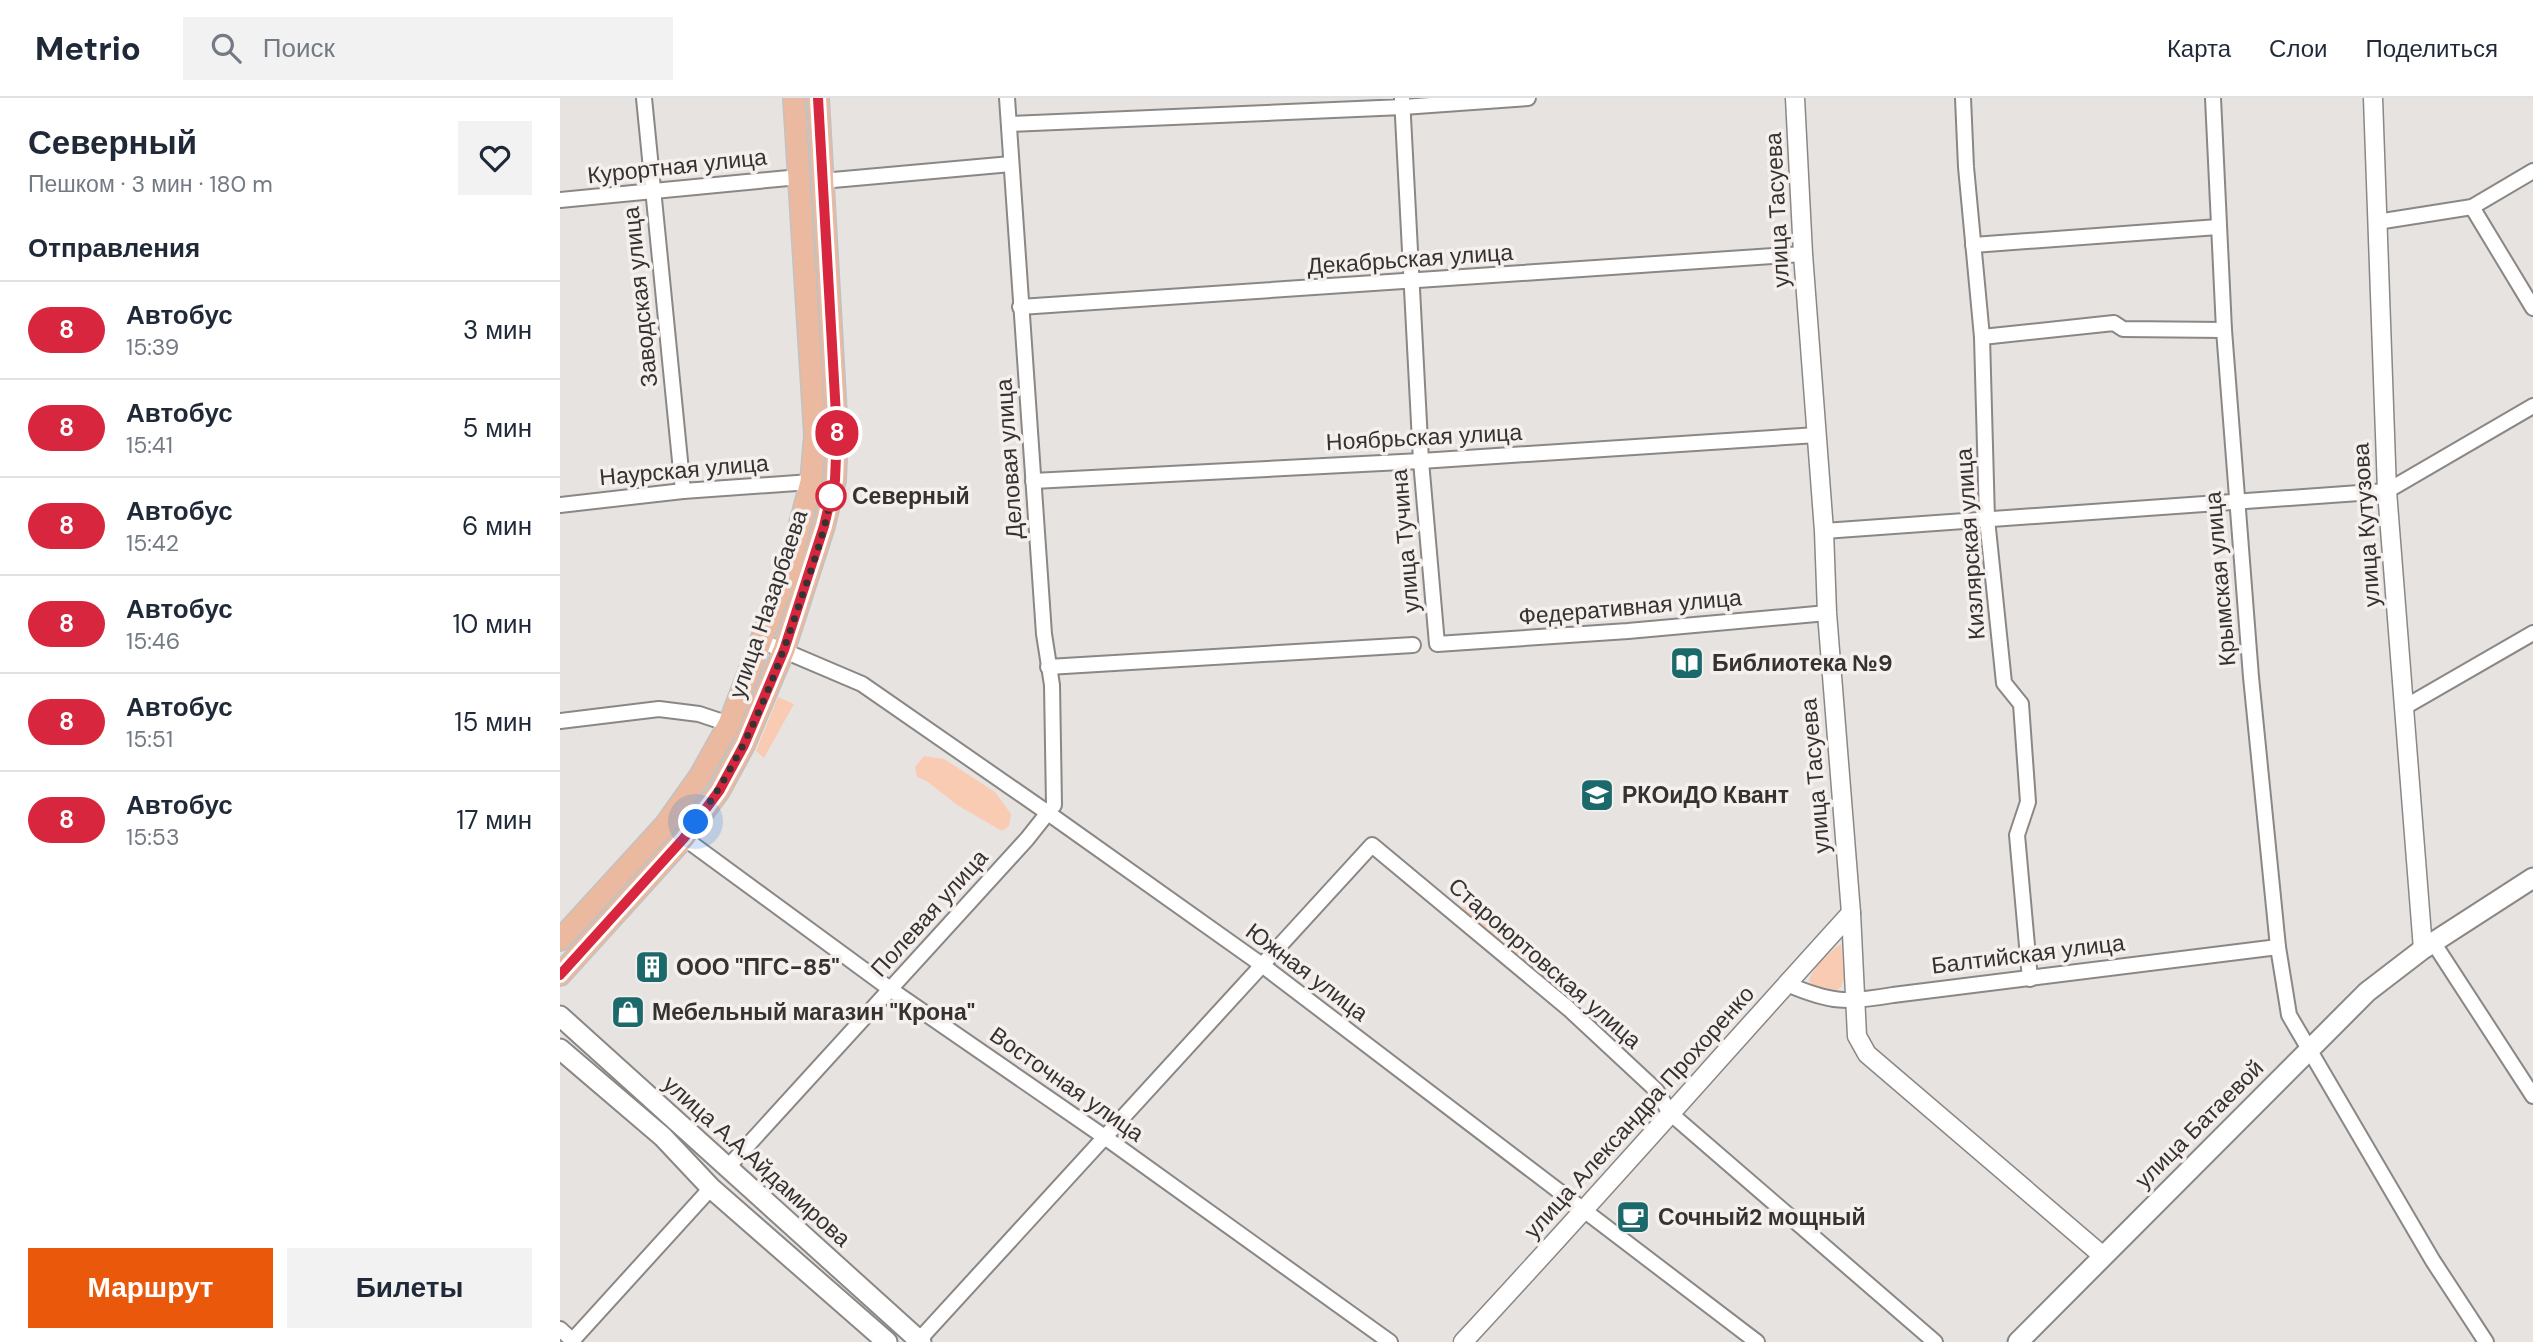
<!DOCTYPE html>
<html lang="ru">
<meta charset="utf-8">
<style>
:root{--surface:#fff;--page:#f2f2f3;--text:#1f2937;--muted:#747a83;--line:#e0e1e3;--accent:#ea580c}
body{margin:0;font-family:"DM Sans",sans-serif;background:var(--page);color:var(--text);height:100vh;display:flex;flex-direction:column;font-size:26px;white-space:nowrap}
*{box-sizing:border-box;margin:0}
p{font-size:23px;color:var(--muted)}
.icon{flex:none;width:38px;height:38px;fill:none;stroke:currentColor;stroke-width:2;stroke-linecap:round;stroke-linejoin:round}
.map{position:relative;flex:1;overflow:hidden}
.side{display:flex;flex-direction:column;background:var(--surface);width:560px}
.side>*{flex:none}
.badge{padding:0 14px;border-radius:23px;font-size:24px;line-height:46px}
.you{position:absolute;width:35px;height:35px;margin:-18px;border:5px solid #fff;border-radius:50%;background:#1a73e8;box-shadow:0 0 0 10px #1a73e833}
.map>.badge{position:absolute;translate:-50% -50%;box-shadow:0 0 0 4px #fff}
h2{padding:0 28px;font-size:26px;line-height:63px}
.round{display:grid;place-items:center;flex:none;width:74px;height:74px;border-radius:0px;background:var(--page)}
.head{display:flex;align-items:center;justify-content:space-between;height:119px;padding:0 28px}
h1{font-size:33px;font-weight:600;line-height:52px}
.action{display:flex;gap:14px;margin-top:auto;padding:14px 28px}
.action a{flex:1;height:80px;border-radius:0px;background:var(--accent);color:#fff;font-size:28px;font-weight:600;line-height:80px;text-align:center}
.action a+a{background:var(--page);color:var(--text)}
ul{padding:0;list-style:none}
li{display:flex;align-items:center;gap:21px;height:98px;padding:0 28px;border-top:2px solid var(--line)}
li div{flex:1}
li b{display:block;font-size:26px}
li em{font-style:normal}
li .badge{min-width:77px;font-weight:700;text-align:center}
header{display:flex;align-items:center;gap:42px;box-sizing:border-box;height:98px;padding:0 35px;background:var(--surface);border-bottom:2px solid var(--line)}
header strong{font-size:33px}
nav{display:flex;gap:38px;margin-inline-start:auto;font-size:24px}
.search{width:490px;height:63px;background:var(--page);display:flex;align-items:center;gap:18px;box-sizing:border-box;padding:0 24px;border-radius:0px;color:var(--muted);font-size:26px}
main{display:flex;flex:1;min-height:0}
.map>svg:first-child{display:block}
.green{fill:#facbb3}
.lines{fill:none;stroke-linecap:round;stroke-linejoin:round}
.minor-casing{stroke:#8b8784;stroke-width:18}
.tertiary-casing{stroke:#8b8784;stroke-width:21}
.secondary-casing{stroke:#8b8784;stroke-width:23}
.primary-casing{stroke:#c2c2c2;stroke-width:24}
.minor{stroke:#fff;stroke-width:14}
.tertiary{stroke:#fff;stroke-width:18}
.secondary{stroke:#fff;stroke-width:19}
.primary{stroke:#eab99f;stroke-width:21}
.line-casing{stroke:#fff;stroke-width:16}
.line{stroke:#d7263d;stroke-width:10}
.walk{stroke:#353332;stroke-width:7;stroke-dasharray:0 12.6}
.stop-dot{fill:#fff;stroke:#d7263d;stroke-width:3.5}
.labels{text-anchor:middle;stroke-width:7;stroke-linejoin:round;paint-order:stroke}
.street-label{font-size:23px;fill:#353332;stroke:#f5f0ee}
.stop-label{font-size:23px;font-weight:bold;fill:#353332;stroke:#f5f0ee;text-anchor:start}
.poi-label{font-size:23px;font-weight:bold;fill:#353332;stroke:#f5f0ee;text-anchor:start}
</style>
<header>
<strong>Metrio</strong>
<div class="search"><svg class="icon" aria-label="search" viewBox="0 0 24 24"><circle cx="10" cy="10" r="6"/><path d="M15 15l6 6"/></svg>Поиск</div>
<nav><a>Карта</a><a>Слои</a><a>Поделиться</a></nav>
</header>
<main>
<section class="side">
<div class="head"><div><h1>Северный</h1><p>Пешком · 3 мин · 180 m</p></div><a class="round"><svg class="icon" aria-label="heart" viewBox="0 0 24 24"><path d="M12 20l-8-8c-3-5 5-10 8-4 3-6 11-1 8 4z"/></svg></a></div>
<h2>Отправления</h2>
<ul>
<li><span class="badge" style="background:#d7263d;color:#fff">8</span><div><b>Автобус</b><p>15:39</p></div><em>3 мин</em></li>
<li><span class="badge" style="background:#d7263d;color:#fff">8</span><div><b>Автобус</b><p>15:41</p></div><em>5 мин</em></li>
<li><span class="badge" style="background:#d7263d;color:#fff">8</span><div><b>Автобус</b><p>15:42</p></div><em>6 мин</em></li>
<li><span class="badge" style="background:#d7263d;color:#fff">8</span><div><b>Автобус</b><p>15:46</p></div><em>10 мин</em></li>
<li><span class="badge" style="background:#d7263d;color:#fff">8</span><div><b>Автобус</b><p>15:51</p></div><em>15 мин</em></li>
<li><span class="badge" style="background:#d7263d;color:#fff">8</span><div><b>Автобус</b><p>15:53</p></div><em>17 мин</em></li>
</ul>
<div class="action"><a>Маршрут</a><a>Билеты</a></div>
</section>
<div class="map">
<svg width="1973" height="1244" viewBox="0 0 1973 1244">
<rect width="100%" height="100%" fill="#e7e3e0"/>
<g class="green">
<path d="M218 599 234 606 204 660 196 653Z"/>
<path d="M364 658 384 661 435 694 451 716 449 728 442 733 397 707 368 684 357 679 355 669Z"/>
<path d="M921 801 998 871 1000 882 995 886 984 882 917 824 907 823 903 815 902 807Z"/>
<path d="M1281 846 1284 881 1281 889 1277 892 1254 888 1249 883C1252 870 1270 853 1281 846Z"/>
</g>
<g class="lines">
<g class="minor-casing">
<g id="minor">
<path d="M84 0 123 393"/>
<path d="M842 0 861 363 877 546 1068 533 1267 515"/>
<path d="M1403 0 1406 69 1422 239 1427 421 1444 585 1461 606 1468 704 1457 737 1470 881"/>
<path d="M1653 0 1664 232 1691 579 1718 849 1729 917 1873 1163 1926 1244"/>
<path d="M449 26 843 9 968 0"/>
<path d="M262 83 451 66"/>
<path d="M0 102 239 79"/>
<path d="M1912 109 1973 210"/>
<path d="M1817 124 1912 109 1973 73"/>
<path d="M1413 147 1658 129"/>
<path d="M460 209 1243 156"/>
<path d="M1422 239 1554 225 1563 231 1664 232"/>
<path d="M473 383 861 363 1257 337"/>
<path d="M0 407 123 393 251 384"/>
<path d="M1264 433 1827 393 1973 308"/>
<path d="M201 543 302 586 488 715 702 867 1197 1244"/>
<path d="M488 569 853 547"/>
<path d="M1843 610 1973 535"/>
<path d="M0 623 99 611 139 616 169 626"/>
<path d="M124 740 330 891 546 1040 830 1244"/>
<path d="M1873 844 1973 998"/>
<path d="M1227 886C1271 905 1287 905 1333 897L1718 849"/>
<path d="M168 1069 467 741 494 707 492 587 484 536 447 0"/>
<path d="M0 1231 14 1244"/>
<path d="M359 1242 812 747 1009 911 1096 992 1110 1015 1375 1244"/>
<path d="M11 1244 151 1090"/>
</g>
</g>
<g class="tertiary-casing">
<g id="tertiary">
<path d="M1235 0 1243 156 1264 433 1267 515 1291 815 1297 938 1307 956 1543 1158"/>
<path d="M1813 0 1827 393 1863 851"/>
<path d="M903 1244C1034 1103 1161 958 1291 815"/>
</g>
</g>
<g class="secondary-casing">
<g id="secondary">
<path d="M0 918 361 1244"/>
<path d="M0 951 103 1039 151 1090 327 1244"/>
<path d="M1458 1244 1807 894 1863 851 1973 780"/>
</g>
</g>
<g class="primary-casing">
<g id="primary">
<path d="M0 842 106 726 140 678 169 626 228 472 251 384 255 337 234 0"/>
<path d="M0 877 124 740 159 693 184 647 224 552 264 428 275 382 277 335 258 0"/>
</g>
</g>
<use href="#minor" class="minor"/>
<use href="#tertiary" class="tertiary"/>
<use href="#secondary" class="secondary"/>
<use href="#primary" class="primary"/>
</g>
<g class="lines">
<g class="line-casing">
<path id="line" d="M0 877 124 740 159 693 184 647 224 552 264 428 275 382 277 335 258 0"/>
</g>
<use href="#line" class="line"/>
<path class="walk" d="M136 724C185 658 215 580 241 501 253 467 265 433 271 398"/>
</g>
<defs>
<g id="library-square" transform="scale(1.75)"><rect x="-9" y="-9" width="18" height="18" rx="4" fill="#1b696b" stroke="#f5f0ee"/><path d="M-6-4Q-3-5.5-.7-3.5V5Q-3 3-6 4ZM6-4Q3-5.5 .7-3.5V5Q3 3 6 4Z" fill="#fff"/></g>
<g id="school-square" transform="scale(1.75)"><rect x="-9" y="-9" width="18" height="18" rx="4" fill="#1b696b" stroke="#f5f0ee"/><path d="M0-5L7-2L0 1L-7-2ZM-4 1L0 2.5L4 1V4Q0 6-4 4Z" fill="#fff"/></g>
<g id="building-square" transform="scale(1.75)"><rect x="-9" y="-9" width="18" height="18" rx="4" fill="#1b696b" stroke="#f5f0ee"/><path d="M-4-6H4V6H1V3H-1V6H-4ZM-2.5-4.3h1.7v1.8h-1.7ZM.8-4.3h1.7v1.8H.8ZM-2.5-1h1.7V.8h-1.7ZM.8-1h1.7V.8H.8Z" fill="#fff"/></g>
<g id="shop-square" transform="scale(1.75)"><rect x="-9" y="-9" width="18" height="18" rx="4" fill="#1b696b" stroke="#f5f0ee"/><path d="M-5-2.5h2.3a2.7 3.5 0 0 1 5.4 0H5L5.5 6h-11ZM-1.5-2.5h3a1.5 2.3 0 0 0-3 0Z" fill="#fff"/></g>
<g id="cafe-square" transform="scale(1.75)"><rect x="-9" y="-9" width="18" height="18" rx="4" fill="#1b696b" stroke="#f5f0ee"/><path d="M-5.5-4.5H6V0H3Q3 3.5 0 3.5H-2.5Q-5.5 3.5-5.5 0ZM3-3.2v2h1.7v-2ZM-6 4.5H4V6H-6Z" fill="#fff"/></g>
</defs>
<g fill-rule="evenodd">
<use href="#library-square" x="1127" y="565"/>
<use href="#school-square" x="1037" y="697"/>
<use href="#building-square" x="92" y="869"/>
<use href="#shop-square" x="68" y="914"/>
<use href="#cafe-square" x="1073" y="1119"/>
</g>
<circle class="stop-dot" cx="271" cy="398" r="14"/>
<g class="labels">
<g class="street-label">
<text transform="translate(117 68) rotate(-6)" y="8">Курортная улица</text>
<text transform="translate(1217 112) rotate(-93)" y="8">улица Тасуева</text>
<text transform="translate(850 161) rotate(-4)" y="8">Декабрьская улица</text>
<text transform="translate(80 199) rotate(-96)" y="8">Заводская улица</text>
<text transform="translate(864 339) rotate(-3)" y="8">Ноябрьская улица</text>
<text transform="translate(449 361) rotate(-94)" y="8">Деловая улица</text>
<text transform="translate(124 372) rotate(-5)" y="8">Наурская улица</text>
<text transform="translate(1806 427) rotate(-94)" y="8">улица Кутузова</text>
<text transform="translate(845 443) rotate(-95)" y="8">улица Тучина</text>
<text transform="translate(1410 446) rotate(-94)" y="8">Кизлярская улица</text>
<text transform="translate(1660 481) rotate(-95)" y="8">Крымская улица</text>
<text transform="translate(208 506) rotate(-71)" y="8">улица Назарбаева</text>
<text transform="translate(1070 509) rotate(-5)" y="8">Федеративная улица</text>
<text transform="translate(1255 678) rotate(-95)" y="8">улица Тасуева</text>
<text transform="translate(369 815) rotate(-48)" y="8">Полевая улица</text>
<text transform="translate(1468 856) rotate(-7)" y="8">Балтийская улица</text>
<text transform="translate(985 865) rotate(41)" y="8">Староюртовская улица</text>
<text transform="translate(747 874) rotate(37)" y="8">Южная улица</text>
<text transform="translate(507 986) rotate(35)" y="8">Восточная улица</text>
<text transform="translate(1079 1014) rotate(-48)" y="8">улица Александра Прохоренко</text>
<text transform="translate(1639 1026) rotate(-45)" y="8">улица Батаевой</text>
<text transform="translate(197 1063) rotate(42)" y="8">улица А.А.Айдамирова</text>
</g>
<g class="stop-label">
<text x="292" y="406">Северный</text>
</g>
<g class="poi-label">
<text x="1152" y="573">Библиотека №9</text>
<text x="1062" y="705">РКОиДО Квант</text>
<text x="116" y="877">ООО "ПГС-85"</text>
<text x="92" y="922">Мебельный магазин "Крона"</text>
<text x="1098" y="1127">Сочный2 мощный</text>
</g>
</g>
</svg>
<div class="you" style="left:136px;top:724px"></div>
<b class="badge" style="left:277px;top:335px;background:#d7263d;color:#fff">8</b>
</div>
</main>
